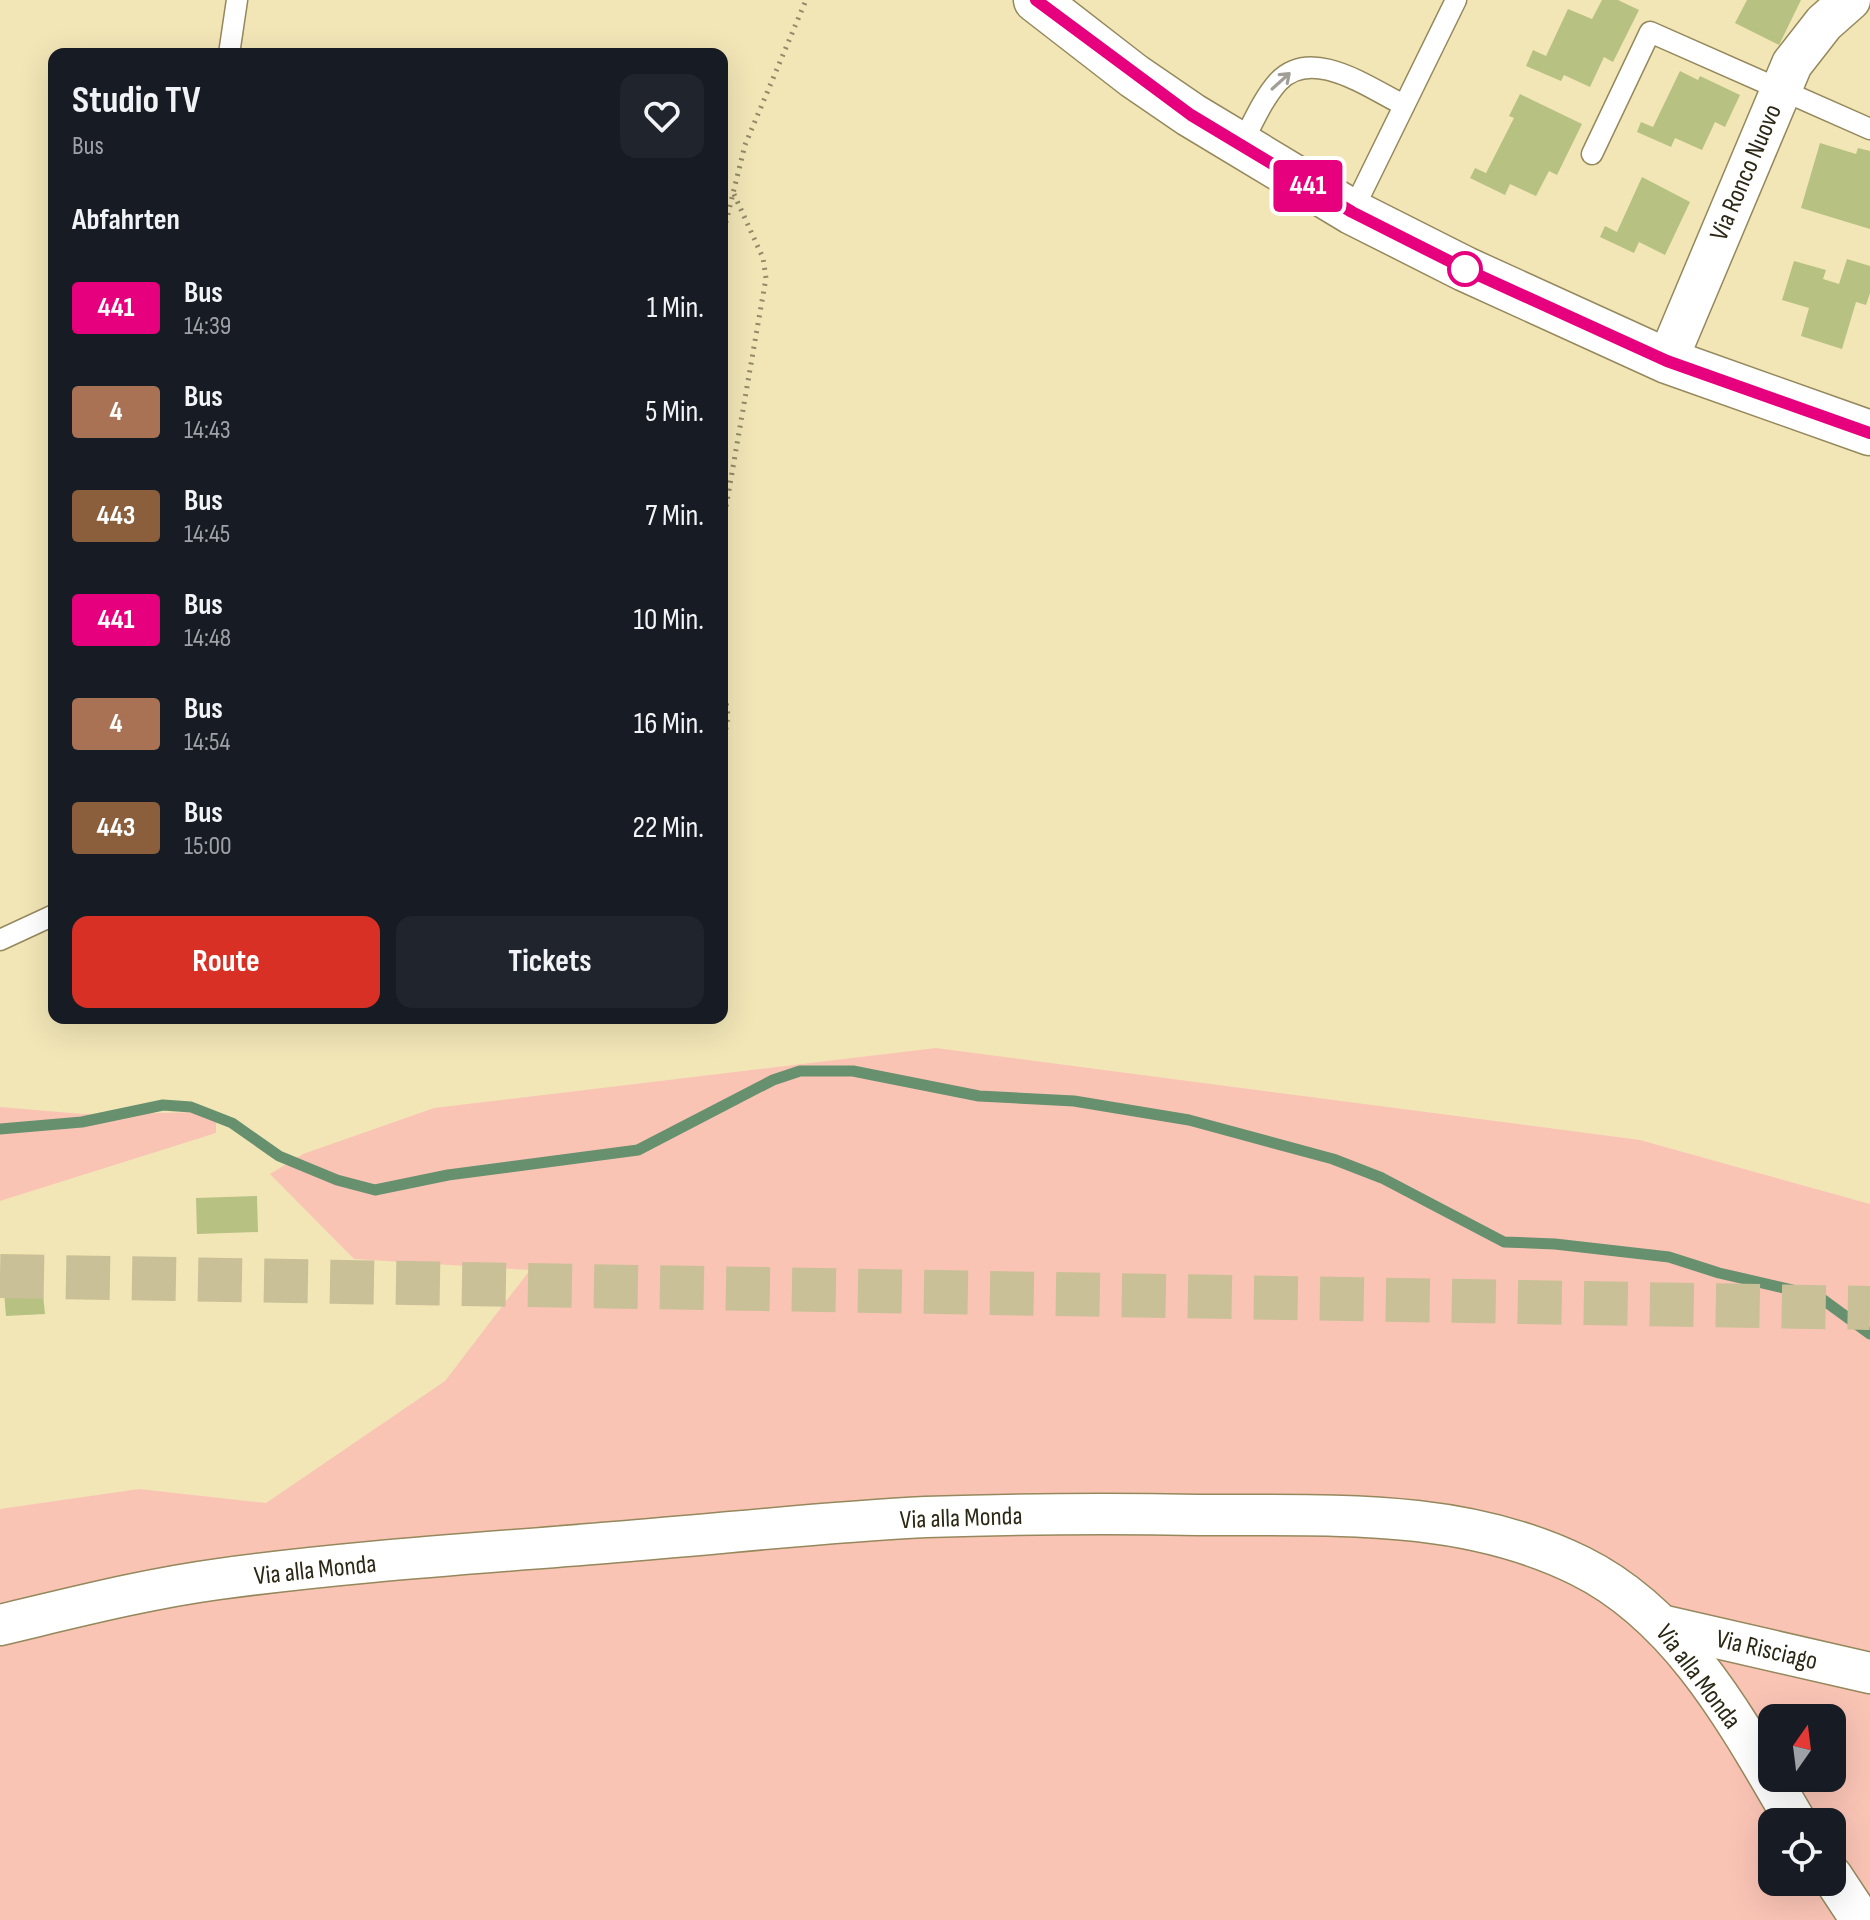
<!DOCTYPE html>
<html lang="de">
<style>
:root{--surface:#171b24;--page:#20242c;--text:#f1f3f6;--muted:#9ea1a6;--accent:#d93025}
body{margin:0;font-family:"Sofia Sans Condensed",sans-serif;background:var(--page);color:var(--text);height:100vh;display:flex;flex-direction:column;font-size:30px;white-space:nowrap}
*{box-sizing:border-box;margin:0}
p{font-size:26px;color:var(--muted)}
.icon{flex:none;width:44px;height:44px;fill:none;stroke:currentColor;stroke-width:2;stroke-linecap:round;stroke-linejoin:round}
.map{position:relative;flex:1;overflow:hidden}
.panel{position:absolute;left:48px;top:48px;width:680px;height:976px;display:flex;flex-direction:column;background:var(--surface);border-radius:16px;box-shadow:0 8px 32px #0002}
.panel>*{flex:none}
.badge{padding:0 16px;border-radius:6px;font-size:28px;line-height:52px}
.needle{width:52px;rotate:14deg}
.controls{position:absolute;left:1758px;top:1704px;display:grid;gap:16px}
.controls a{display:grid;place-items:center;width:88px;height:88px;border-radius:16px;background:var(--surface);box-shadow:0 8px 32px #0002;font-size:40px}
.map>.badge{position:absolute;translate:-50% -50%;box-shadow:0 0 0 4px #fff}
h2{padding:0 24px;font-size:30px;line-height:72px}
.round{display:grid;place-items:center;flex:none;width:84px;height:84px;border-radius:16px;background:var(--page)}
.headline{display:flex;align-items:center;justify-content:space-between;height:136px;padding:0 24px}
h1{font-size:38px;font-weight:700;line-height:60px}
.cta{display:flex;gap:16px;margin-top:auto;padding:16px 24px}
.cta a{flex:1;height:92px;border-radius:16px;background:var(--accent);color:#fff;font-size:32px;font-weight:700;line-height:92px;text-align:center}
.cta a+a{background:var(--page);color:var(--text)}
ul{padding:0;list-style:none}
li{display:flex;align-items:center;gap:24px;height:104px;padding:0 24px}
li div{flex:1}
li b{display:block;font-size:30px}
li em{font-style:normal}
li .badge{min-width:88px;font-weight:700;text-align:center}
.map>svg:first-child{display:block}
.green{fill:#fac4b5;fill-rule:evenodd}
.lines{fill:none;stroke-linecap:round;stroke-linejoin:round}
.stream{stroke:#67906f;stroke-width:11}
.building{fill:#b7c182}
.trunk-tunnel{stroke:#cac097;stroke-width:44;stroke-dasharray:44 22;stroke-linecap:butt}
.service-casing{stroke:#94885c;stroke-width:23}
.minor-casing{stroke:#94885c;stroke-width:43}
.tertiary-casing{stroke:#94885c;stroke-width:47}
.path{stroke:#928a68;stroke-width:5;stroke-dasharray:2 6;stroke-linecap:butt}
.service{stroke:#fff;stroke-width:20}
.minor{stroke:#fff;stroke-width:40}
.tertiary{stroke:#fff;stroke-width:44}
.oneway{stroke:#a09e96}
.line-casing{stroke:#fff;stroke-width:18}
.line{stroke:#e6007e;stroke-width:12}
.stop-dot{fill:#fff;stroke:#e6007e;stroke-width:4}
.labels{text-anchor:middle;stroke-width:8;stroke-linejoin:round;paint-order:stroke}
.street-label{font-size:26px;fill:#2c2815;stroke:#fff}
</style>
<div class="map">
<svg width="1870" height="1920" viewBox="0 0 1870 1920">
<rect width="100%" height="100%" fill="#f2e6b7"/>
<g class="green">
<path d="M936 1048 1640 1140 1870 1204V1920H0V1509L139 1489 266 1503 445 1381 530 1270 354 1259 270 1174 303 1154 434 1108ZM1772 1718H1832V1778H1772ZM1772 1822H1832V1882H1772Z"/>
<path d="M0 1107 83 1114 216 1112V1133L0 1201Z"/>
</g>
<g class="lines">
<path class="stream" d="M0 1129 82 1122 163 1105 191 1107 232 1123 279 1156 337 1180 375 1190 448 1175 638 1150 773 1080 800 1071H853L979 1096 1074 1101 1189 1120 1333 1159 1382 1178 1504 1242 1555 1244 1669 1257 1719 1273 1818 1296 1870 1334"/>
</g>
<g class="building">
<path d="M1602 0H1618L1639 10 1613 62 1604 57 1590 87 1564 75 1561 81 1526 66 1533 50 1546 56 1568 9 1592 19Z"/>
<path d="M1747 0H1801L1779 45 1735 23Z"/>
<path d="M1680 71 1698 80 1700 76 1740 95 1725 127 1715 122 1702 150 1675 138 1671 147 1637 132 1641 122 1653 127Z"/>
<path d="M1520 94 1582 124 1557 175 1549 171 1536 196 1510 184 1505 195 1470 178 1475 168 1486 173 1514 118 1509 116Z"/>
<path d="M1820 143 1856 154 1858 148 1870 151V229L1801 208Z"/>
<path d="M1642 177 1690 202 1665 255 1639 242 1634 253 1600 237 1605 226 1617 232Z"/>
<path d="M1847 259 1870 266V293L1866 305 1856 302 1842 349 1801 336 1809 308 1782 300 1794 261 1826 270 1823 279 1839 284Z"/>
<path d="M257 1196 258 1232 197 1234 196 1198Z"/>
<path d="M41 1276 45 1314 6 1316 3 1279Z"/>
</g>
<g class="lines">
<path class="trunk-tunnel" d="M0 1276 1870 1308"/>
<g class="service-casing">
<g id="service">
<path d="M229 54 237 0"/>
<path d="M1240 147C1252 125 1262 100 1278 82 1312 45 1370 89 1404 105"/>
<path d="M1592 154 1650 32 1870 129"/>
<path d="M1352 212 1456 0"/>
<path d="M0 940 54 915"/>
</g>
</g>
<g class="minor-casing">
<g id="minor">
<path d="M1667 361 1792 64 1824 23 1850 0"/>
<path d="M0 1625C72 1608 145 1589 219 1579 351 1561 484 1553 616 1542 719 1534 823 1522 926 1517 1017 1514 1108 1513 1199 1515 1329 1516 1461 1507 1580 1566 1683 1617 1740 1727 1796 1822"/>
<path d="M1665 1626 1870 1673"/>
<path d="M1832 1876 1861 1920"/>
</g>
</g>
<g class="tertiary-casing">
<path id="tertiary" d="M1036 0 1134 76 1191 115 1352 212 1465 269 1667 361 1870 433"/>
</g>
<g class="path">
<path d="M722 238 745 145 806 0"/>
<path d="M722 530 766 278 763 258 733 192"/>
<path d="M722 672 728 716 722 753"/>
</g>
<use href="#service" class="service"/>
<use href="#minor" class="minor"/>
<use href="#tertiary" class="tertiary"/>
</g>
<defs><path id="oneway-shaft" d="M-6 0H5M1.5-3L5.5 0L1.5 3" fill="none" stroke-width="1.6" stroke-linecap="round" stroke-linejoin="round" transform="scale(2)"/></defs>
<use class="oneway" href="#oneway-shaft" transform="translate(1281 81) rotate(-42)"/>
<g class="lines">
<g class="line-casing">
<path id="line" d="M1036 0 1191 115 1352 212 1465 269 1667 361 1870 433"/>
</g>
<use href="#line" class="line"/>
</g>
<circle class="stop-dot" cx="1465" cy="269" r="16"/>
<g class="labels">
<g class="street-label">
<text transform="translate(1745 172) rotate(-67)" y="9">Via Ronco Nuovo</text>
<text transform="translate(961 1517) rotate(-2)" y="9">Via alla Monda</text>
<text transform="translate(315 1569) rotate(-6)" y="9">Via alla Monda</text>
<text transform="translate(1767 1649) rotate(13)" y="9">Via Risciago</text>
<text transform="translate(1699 1676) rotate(53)" y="9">Via alla Monda</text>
</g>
</g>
</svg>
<div class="controls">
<a><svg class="needle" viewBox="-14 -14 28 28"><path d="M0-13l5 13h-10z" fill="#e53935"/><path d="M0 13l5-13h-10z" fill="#9ea1a6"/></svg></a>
<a><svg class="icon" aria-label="locate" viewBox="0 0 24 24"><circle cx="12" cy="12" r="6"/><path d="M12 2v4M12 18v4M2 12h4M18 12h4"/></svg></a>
</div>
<b class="badge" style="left:1308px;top:186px;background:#e6007e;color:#fff">441</b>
<section class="panel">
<div class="headline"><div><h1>Studio TV</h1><p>Bus</p></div><a class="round"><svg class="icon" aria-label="heart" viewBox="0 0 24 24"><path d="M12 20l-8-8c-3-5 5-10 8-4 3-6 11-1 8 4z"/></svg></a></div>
<h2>Abfahrten</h2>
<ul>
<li><span class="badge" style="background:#e6007e;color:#fff">441</span><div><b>Bus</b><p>14:39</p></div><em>1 Min.</em></li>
<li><span class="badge" style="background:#a97254;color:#fff">4</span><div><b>Bus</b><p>14:43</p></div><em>5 Min.</em></li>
<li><span class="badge" style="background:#8b5e3c;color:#fff">443</span><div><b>Bus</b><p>14:45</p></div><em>7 Min.</em></li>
<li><span class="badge" style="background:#e6007e;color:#fff">441</span><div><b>Bus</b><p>14:48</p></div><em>10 Min.</em></li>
<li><span class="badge" style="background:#a97254;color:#fff">4</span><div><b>Bus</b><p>14:54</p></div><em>16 Min.</em></li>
<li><span class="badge" style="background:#8b5e3c;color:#fff">443</span><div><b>Bus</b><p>15:00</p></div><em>22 Min.</em></li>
</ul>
<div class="cta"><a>Route</a><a>Tickets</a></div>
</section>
</div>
